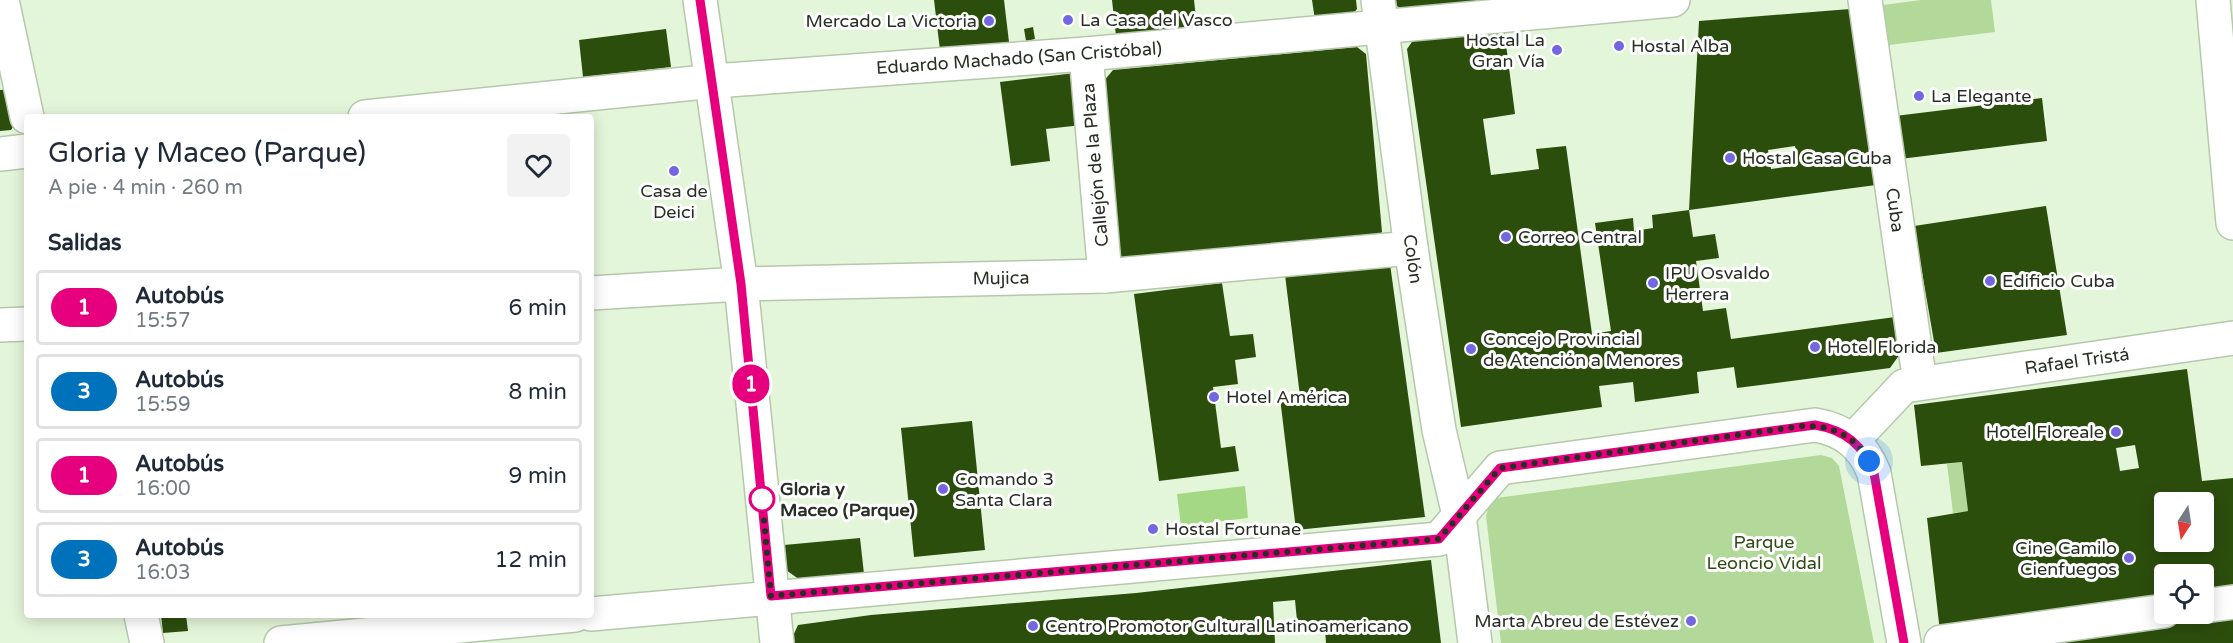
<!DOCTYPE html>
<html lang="es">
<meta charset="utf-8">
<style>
:root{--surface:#fff;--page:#f2f2f3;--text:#1f2937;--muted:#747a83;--line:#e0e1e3}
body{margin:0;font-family:"Varela Round",sans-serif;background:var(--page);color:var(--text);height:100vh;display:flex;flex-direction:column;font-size:22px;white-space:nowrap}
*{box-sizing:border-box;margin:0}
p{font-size:20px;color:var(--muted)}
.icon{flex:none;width:33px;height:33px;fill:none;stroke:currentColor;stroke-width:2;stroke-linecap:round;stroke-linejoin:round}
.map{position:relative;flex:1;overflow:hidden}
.details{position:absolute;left:24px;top:114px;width:570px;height:504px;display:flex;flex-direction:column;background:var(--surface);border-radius:6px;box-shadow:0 3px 15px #0003}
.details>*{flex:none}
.badge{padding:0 12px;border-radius:20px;font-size:21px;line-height:39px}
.needle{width:39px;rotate:192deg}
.tools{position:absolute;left:2154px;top:492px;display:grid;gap:12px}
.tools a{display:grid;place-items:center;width:60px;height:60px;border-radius:6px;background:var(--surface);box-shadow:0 3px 15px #0003;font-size:30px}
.you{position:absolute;width:30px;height:30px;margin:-15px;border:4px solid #fff;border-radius:50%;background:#1a73e8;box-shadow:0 0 0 9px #1a73e833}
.map>.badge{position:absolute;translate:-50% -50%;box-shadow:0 0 0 3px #fff}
h2{padding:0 24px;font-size:22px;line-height:54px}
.round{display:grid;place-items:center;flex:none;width:63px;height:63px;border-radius:6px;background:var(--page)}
.overview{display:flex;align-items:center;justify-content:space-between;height:102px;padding:0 24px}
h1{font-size:28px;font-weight:600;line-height:45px}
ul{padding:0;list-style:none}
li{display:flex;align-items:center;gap:18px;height:75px;margin:0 12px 9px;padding:0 12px;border:3px solid var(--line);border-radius:6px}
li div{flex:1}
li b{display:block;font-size:22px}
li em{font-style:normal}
li .badge{min-width:66px;font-weight:700;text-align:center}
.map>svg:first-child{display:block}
.green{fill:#b2d89a}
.water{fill:#a5d884}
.building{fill:#2c4e0d;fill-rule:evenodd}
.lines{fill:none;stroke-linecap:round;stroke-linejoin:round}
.minor-casing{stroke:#b6c8ac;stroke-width:36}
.major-casing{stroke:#b6c8ac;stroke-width:36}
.minor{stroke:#fff;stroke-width:33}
.major{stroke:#fff;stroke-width:33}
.line-casing{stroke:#fff;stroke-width:14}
.line{stroke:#e6007e;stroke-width:9}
.walk{stroke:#272e23;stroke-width:6;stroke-dasharray:0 10.8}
.poi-dot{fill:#7367e1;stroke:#fff;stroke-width:2}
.stop-dot{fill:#fff;stroke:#e6007e;stroke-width:3}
.labels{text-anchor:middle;stroke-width:6;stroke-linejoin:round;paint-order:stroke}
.poi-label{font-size:18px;fill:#272e23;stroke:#fff;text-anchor:start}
.street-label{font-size:18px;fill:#272e23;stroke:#fff}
.stop-label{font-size:18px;font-weight:bold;fill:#272e23;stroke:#fff;text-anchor:start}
.park-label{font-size:18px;fill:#2d4c13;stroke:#fff}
</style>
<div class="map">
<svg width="2233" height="643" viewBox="0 0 2233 643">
<rect width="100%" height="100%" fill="#e4f6da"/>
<g class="green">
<path d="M1921 0H1991L1995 32 1881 46 1876 6Z"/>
<path d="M1821 455 1832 458 1839 466 1874 643H1501L1486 516 1489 506 1496 498Z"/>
<path d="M1962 462 1968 511 1953 513 1947 464Z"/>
</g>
<path class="water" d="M1245 486 1248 518 1181 526 1177 494Z"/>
<g class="building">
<path d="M934 0H1004L1009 42 940 50Z"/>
<path d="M1112 0H1194L1197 27 1116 36Z"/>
<path d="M1312 0H1356L1357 9 1351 16 1315 20Z"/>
<path d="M1396 0H1485V1L1404 11 1397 6Z"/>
<path d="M1850 9 1876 185 1689 210 1699 21ZM1795 146 1798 165 1771 169 1768 150Z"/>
<path d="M1033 27 1035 39 1026 41 1024 29Z"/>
<path d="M666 29 671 67 583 77 579 40Z"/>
<path d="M1504 29 1515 114 1483 119 1491 175 1539 169 1536 149 1566 146 1592 334 1611 331 1595 223 1633 218 1634 231 1653 228 1652 215 1689 210 1693 237 1715 234 1719 258 1696 261 1703 311 1726 308 1731 339 1895 317 1900 354 1890 368 1737 388 1734 367 1697 372 1699 393 1635 402 1633 382 1599 386 1602 407 1461 427 1407 49 1414 39Z"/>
<path d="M1357 47 1366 54 1382 232 1375 239 1115 263 1098 88 1113 70Z"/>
<path d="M1075 73 1082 125 1046 129 1050 161 1011 166 1000 82Z"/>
<path d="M14 89 18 120 11 130 0 131V90Z"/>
<path d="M2042 98 2047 141 1900 159 1895 116Z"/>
<path d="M2046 206 2067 335 1936 353 1914 226Z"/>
<path d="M1390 264 1425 517 1296 530 1280 398 1300 396 1285 275Z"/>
<path d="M1222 283 1230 336 1253 334 1256 357 1235 360 1238 384 1213 387 1221 448 1235 446 1239 471 1159 481 1134 294Z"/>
<path d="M2187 369 2202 481 2233 478V593L2204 597V574H2164V602L1940 632 1927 518 1968 511 1962 462 1921 466 1914 405ZM2135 445 2139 468 2120 471 2116 448ZM2164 502H2204V542H2164Z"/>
<path d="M972 421 985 550 914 557 901 428Z"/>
<path d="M860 538 864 574 800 580 786 570 784 545Z"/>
<path d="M1431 560 1441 643H1326L1325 629 1298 631 1295 600 1273 602 1275 643H792V638L798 625 871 615 1136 593Z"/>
<path d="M2233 610V643H2011L2130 624Z"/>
<path d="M161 615H186L188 631 163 633Z"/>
</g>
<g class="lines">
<g class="minor-casing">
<g id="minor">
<path d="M2 0 27 117"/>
<path d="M1865 0 1920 383"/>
<path d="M2213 0 2233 223"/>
<path d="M1086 54 1105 276"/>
<path d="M365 117 714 81 1086 54 1673 0"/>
<path d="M0 154 27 151"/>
<path d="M591 293 741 284 1105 276 1411 248"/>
<path d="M0 325 27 324"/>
<path d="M1853 440 1904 386 2233 338"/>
<path d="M2204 606 2233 602"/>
<path d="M591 614 1439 539 1500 468 1815 425C1845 430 1863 445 1874 473L1904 643"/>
<path d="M141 615 147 643"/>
<path d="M1941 642 2164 611"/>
<path d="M281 643 575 615"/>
</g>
</g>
<g class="major-casing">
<g id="major">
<path d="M700 0 741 284 777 643"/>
<path d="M1378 0 1411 248 1439 430 1459 515 1475 643"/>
</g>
</g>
<use href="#minor" class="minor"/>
<use href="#major" class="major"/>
</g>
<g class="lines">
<g class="line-casing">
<path id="line" d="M700 0 741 284 771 596 1439 539 1500 468 1815 425C1845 430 1863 445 1874 473L1904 643"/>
</g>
<use href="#line" class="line"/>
<path class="walk" d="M762 499 771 596 1439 539 1500 468 1802 426C1831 425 1854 435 1869 461"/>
</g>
<g class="poi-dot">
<circle cx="1068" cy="20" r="6"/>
<circle cx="989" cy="21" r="6"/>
<circle cx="1619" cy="46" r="6"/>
<circle cx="1557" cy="50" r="6"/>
<circle cx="1919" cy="96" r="6"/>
<circle cx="1730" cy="158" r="6"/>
<circle cx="674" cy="171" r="6"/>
<circle cx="1506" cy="237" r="6"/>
<circle cx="1990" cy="281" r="6"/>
<circle cx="1653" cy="283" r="6"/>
<circle cx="1815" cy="347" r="6"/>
<circle cx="1471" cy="349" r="6"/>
<circle cx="1214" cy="397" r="6"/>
<circle cx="2116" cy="432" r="6"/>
<circle cx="943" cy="489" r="6"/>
<circle cx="1153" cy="529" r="6"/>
<circle cx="2129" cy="558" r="6"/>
<circle cx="1691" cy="621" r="6"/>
<circle cx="1033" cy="626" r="6"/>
</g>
<circle class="stop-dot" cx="762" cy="499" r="12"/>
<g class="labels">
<g class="poi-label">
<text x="1080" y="26">La Casa del Vasco</text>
<text x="977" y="27" text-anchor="end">Mercado La Victoria</text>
<text x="1545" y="46" text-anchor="end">Hostal La<tspan x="1545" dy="21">Gran Vía</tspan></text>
<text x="1631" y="52">Hostal Alba</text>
<text x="1931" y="102">La Elegante</text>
<text x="1742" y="164">Hostal Casa Cuba</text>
<text x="674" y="197" text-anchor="middle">Casa de<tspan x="674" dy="21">Deici</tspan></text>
<text x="1518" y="243">Correo Central</text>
<text x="1665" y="279">IPU Osvaldo<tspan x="1665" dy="21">Herrera</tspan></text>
<text x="2002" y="287">Edificio Cuba</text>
<text x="1483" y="345">Concejo Provincial<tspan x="1483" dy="21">de Atención a Menores</tspan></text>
<text x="1827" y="353">Hotel Florida</text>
<text x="1226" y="403">Hotel América</text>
<text x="2104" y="438" text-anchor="end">Hotel Floreale</text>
<text x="955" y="485">Comando 3<tspan x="955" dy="21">Santa Clara</tspan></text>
<text x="1165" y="535">Hostal Fortunae</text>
<text x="2117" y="554" text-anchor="end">Cine Camilo<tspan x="2117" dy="21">Cienfuegos</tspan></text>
<text x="1679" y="627" text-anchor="end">Marta Abreu de Estévez</text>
<text x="1045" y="632">Centro Promotor Cultural Latinoamericano</text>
</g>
<g class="street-label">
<text transform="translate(1019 58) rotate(-4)" y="6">Eduardo Machado (San Cristóbal)</text>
<text transform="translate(1095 165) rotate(-95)" y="6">Callejón de la Plaza</text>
<text transform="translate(1895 210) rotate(82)" y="6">Cuba</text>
<text transform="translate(1413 259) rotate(82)" y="6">Colón</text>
<text transform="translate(1001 278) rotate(-1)" y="6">Mujica</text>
<text transform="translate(2077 361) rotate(-8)" y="6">Rafael Tristá</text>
</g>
<g class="stop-label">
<text x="780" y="495">Gloria y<tspan x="780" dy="21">Maceo (Parque)</tspan></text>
</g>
<g class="park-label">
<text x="1764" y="548">Parque<tspan x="1764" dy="21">Leoncio Vidal</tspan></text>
</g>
</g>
</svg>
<div class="tools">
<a><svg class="needle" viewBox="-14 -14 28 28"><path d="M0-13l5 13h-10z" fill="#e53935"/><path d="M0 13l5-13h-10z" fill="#747a83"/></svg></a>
<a><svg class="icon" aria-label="locate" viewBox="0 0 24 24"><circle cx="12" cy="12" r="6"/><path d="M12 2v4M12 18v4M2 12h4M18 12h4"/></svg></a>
</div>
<div class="you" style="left:1869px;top:461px"></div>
<b class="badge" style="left:751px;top:384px;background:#e6007e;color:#fff">1</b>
<section class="details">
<div class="overview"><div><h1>Gloria y Maceo (Parque)</h1><p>A pie · 4 min · 260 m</p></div><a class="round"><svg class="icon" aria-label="heart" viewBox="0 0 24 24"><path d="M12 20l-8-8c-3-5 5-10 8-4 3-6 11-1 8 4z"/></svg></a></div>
<h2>Salidas</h2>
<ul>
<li><span class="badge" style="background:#e6007e;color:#fff">1</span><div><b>Autobús</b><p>15:57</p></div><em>6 min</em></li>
<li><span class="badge" style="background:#0072bc;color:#fff">3</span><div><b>Autobús</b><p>15:59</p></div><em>8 min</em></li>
<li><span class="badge" style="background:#e6007e;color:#fff">1</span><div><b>Autobús</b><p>16:00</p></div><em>9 min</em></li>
<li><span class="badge" style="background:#0072bc;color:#fff">3</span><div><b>Autobús</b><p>16:03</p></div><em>12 min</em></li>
</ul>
</section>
</div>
